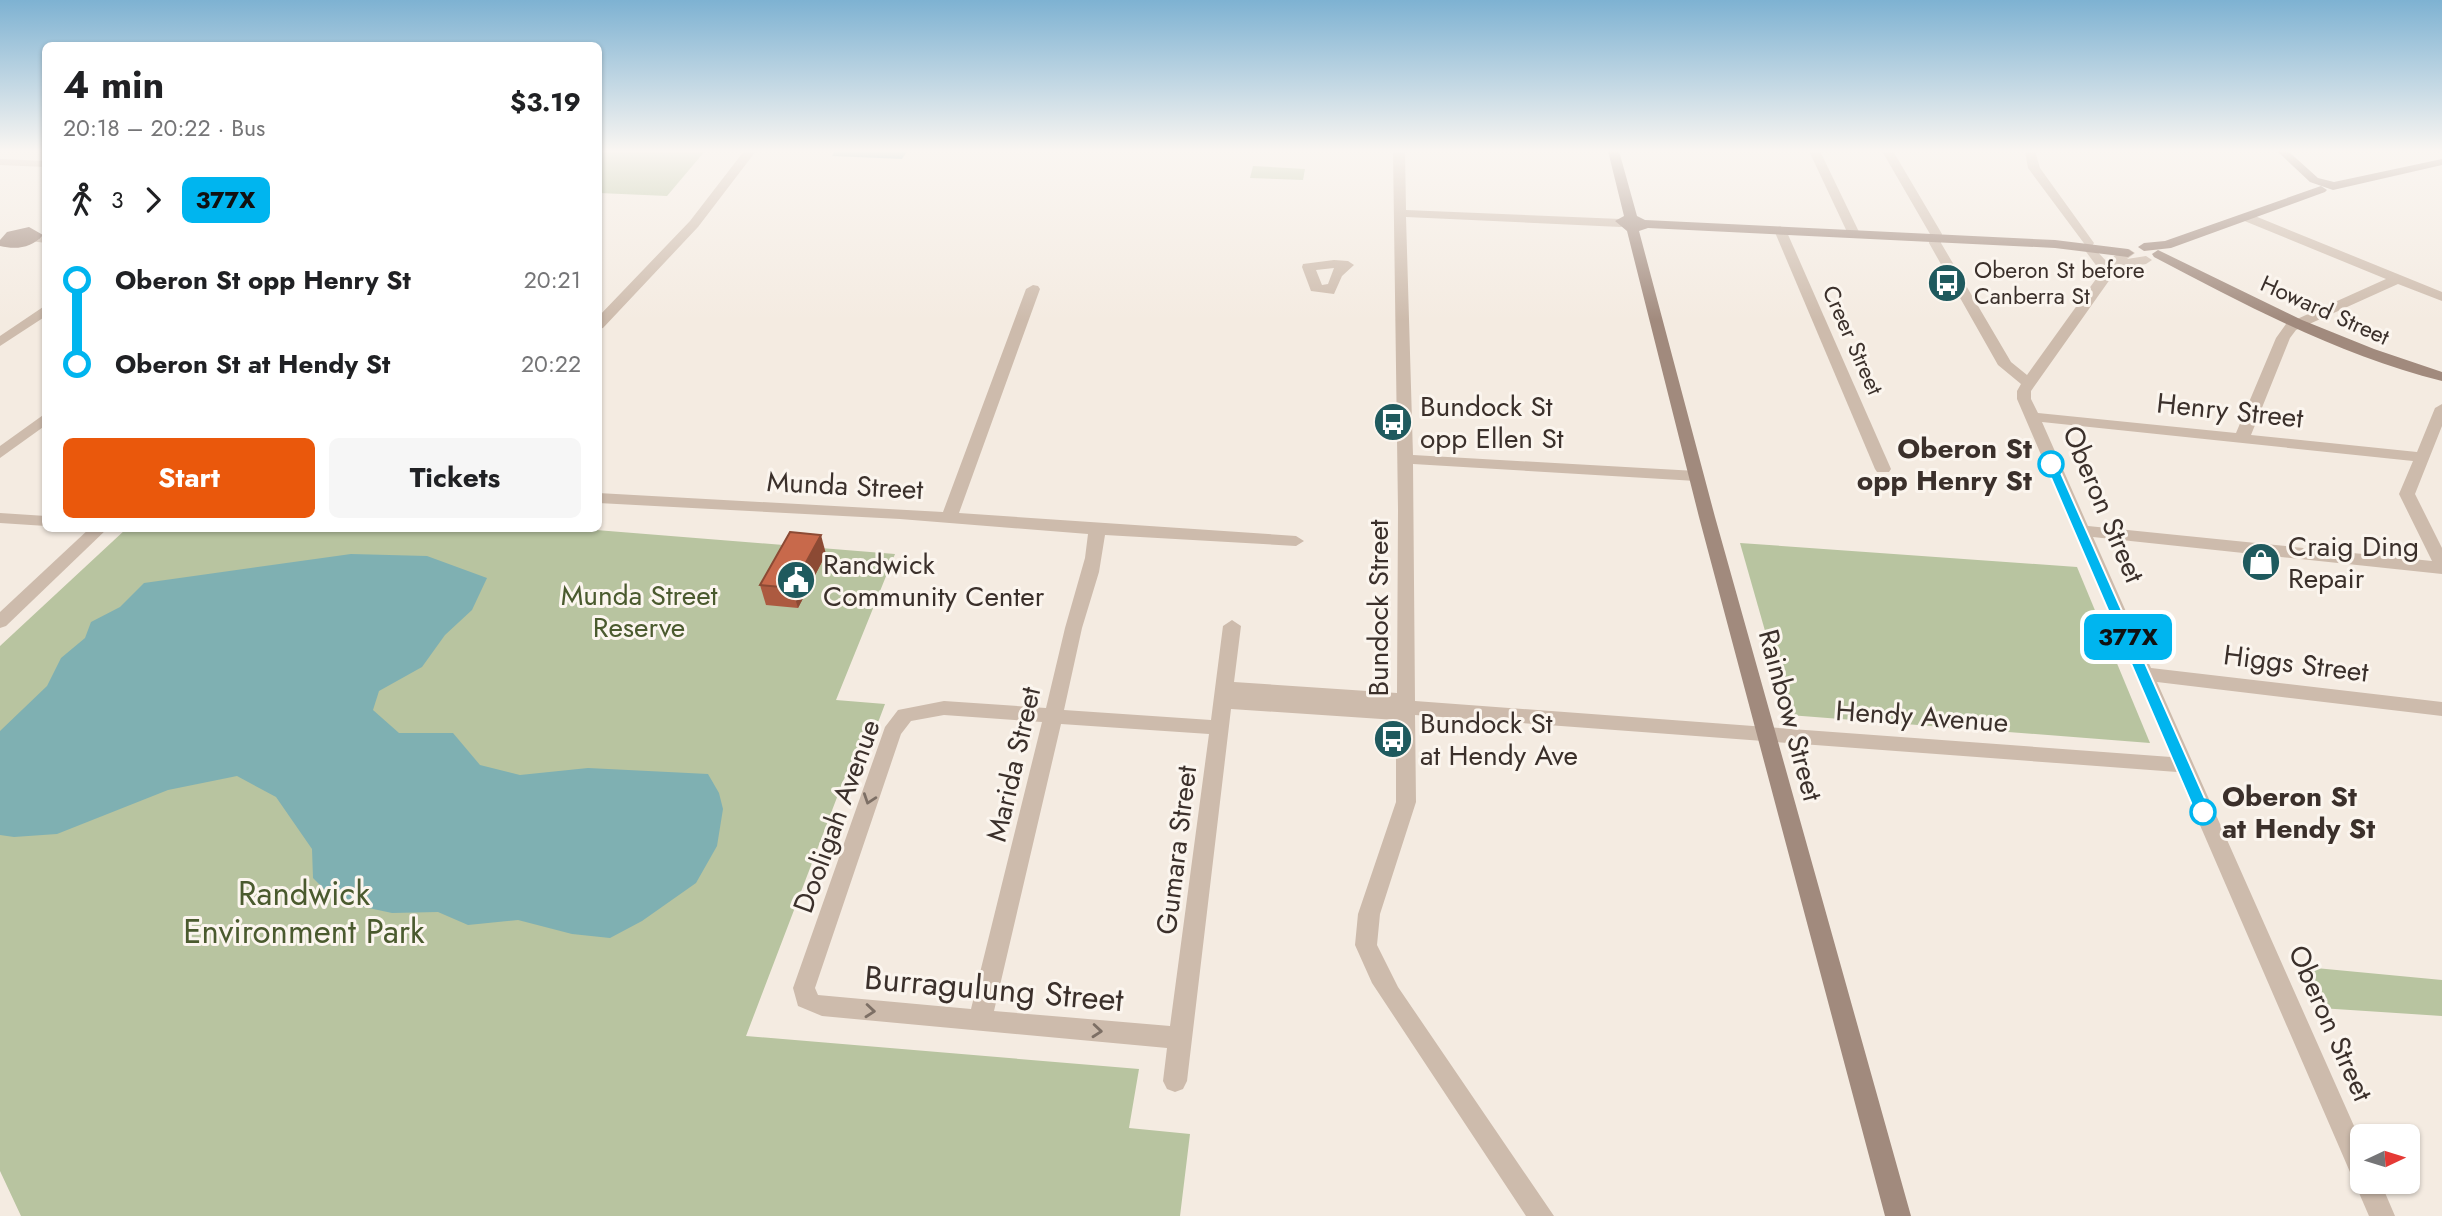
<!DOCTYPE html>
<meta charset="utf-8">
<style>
:root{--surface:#fff;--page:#f6f6f6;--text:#202124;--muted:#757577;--accent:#ea580c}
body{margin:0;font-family:Jost,sans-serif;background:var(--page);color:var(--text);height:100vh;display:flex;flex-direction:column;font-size:26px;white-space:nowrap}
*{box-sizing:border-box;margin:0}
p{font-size:23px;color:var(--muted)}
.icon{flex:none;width:38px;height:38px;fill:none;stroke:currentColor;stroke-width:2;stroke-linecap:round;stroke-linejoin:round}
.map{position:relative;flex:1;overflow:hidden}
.sheet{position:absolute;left:42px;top:42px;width:560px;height:490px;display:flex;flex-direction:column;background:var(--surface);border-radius:10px;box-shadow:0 2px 5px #0004}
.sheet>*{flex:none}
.badge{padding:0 14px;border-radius:10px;font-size:24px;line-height:46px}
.needle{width:46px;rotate:86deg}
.tools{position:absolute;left:2350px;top:1124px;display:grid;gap:14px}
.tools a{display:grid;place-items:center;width:70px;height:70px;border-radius:10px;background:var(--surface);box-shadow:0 2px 5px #0004;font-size:35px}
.map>.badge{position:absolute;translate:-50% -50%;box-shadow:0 0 0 4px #fff}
.legs{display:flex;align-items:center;gap:10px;height:77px;padding:0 21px;font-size:23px}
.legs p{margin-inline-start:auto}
.summary{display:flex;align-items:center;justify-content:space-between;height:119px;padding:0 21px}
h1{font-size:38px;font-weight:700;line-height:52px}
.cta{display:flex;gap:14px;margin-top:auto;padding:14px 21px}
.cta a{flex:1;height:80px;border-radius:10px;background:var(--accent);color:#fff;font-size:28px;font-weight:700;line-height:80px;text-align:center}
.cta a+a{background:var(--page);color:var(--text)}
ul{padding:0 21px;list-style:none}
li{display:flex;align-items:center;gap:24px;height:84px;font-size:26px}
li i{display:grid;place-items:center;width:10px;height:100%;margin:0 9px;background:currentColor}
li i::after{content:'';width:18px;height:18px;margin:-9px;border:5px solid;border-radius:50%;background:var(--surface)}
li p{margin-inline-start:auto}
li:first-child i{background:linear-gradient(#0000 50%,currentColor 0)}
li:last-child i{background:linear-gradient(currentColor 50%,#0000 0)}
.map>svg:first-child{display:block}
.green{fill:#b8c4a0}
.water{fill:#7fb0b2}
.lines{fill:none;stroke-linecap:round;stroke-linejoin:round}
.street{fill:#cdbbac;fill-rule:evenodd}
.secondary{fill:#a18a7d;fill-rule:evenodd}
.wall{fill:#ac5a40}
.shaded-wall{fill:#8c4a34}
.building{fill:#c8694b;stroke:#8c4a34;stroke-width:2}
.oneway{stroke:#7d6f65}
.line-1{fill:#00b5ef;stroke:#fff;stroke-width:2}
.stop-1-dot{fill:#fff;stroke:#00b5ef;stroke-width:3.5}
.labels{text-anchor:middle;stroke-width:6;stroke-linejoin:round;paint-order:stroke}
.far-poi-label{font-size:23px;fill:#3b302b;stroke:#fbf5ee;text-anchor:start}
.far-street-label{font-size:23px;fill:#3b302b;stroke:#fbf5ee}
.poi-label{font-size:28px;fill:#3b302b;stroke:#fbf5ee;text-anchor:start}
.street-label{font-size:28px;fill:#3b302b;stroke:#fbf5ee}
.stop-label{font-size:28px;font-weight:bold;fill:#3b302b;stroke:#fbf5ee;text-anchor:end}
.park-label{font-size:28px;fill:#4a5a2e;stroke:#fbf5ee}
.near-park-label{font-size:33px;fill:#4a5a2e;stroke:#fbf5ee}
.near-street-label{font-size:33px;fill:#3b302b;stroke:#fbf5ee}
</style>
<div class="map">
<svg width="2442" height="1216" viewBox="0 0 2442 1216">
<rect width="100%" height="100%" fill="#f4ebe1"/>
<g class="green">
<path d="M599 151H705L667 196 599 193Z"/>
<path d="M1253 166 1305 169 1303 180 1250 178Z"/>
<path d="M459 528 596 530 895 554 836 700 885 704 868 749 844 779 746 1036 1139 1069 1129 1128 1190 1134 1180 1216H21L0 1171V646L126 529Z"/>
<path d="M1740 543 2077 567 2150 743 1789 715Z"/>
<path d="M2305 967 2442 980V1016L2320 1008Z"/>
</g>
<g class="water">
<path d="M835 151H907L902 159 832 156Z"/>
<path d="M351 554 427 556 487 578 472 610 445 635 422 667 379 691 373 710 399 733H453L480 765 520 775 588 768 708 774 719 793 723 809 717 846 696 883 642 921 610 938 572 934 518 920 468 925 438 912 392 913 336 901 313 878 312 849 276 797 237 776 168 790 57 834 14 837 0 835V731L47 686 61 658 85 638 91 622 120 607 144 583Z"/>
</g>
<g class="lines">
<g class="street">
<path d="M744 151H756L698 227 603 328 598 329V317L690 221Z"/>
<path d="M1393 151H1405L1406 210 1621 219 1627 223 1621 227 1406 217 1413 455 1696 471 1704 476 1696 481 1413 464 1415 701 2171 757 2017 399V391L2021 384 1998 365 1929 243 1930 234 1882 151H1893L1942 234 1941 243 2011 362 2027 375 2101 272 2084 249 2086 246 2028 168 2025 151H2035L2040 168 2094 243 2092 246 2108 263 2114 256 2129 249 2135 253 2127 259 2146 256 2152 260 2146 264 2117 269 2113 275 2031 391V399L2038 413 2236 433 2276 338 2286 324 2386 279 2242 220V214H2250L2442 292V301L2398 284 2296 330 2290 338 2251 435 2417 452 2435 408 2442 404V426L2415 494 2442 548V574L2093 537 2151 668 2442 702V716L2157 682 2362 1144V1181H2380L2395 1216H2369L2177 772 1415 715 1416 802 1380 914 1377 945 1398 987 1554 1216H1526L1372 983 1355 945 1358 914 1396 802V720L1231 709 1187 1081 1183 1089 1175 1092 1167 1089 1163 1081 1167 1048 822 1016 798 1006 793 988 885 727 898 710 944 701 1046 708 1065 628 1085 558 1088 534 900 519 598 503V493L943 512 1026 289 1033 285 1038 286 1040 289 959 513 1296 536 1304 541 1296 546 1105 535 1099 572 1082 628 1064 710 1211 720 1223 626 1232 620 1241 626 1234 682 1397 693 1398 510ZM2042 422 2413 461 2399 494 2432 561 2088 526ZM944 715 1042 722 971 1009 818 995 815 988 901 734 911 721ZM1061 724 1209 734 1170 1026 994 1011Z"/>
<path d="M1809 151H1820L1860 234 1858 237 1854 238 1848 234Z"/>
<path d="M0 159 46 161V167L0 165Z"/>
<path d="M1780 226 1786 230 1891 469 1889 472H1877L1875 469 1774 230Z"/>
<path d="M34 234 46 235V243L30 241V235Z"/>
<path d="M1334 260 1348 261 1354 265 1342 276 1334 294 1311 291 1302 267 1303 264ZM1334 268 1328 284 1322 285 1316 270Z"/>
<path d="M46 305V316L0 346V336Z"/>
<path d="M46 413V425L0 458V446Z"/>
<path d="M0 513 46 516V526L0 523Z"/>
<path d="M90 528H108L6 626 0 628V612Z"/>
</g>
<g class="secondary">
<path d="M1608 151H1619L1637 216 1645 220 2055 240 2128 249 2134 253 2128 257 2055 248 1648 228 1639 231 1715 517 1911 1216H1885L1699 517 1627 231 1615 221 1624 216Z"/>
<path d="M2277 151H2288L2318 178 2334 182 2442 159V165L2333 190 2310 182Z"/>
<path d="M2321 186 2327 190 2325 192 2171 248 2144 251 2138 247 2144 243 2165 241Z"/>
<path d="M29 227 43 235C32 248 16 250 0 246V240L7 232Z"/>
<path d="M2158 250 2302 320 2374 349 2442 372V381C2341 356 2245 305 2154 257L2152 254Z"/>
</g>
</g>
<path class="wall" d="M826 554 798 608 766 605 760 585Z"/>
<path class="shaded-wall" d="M821 535 826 554 798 608 792 588Z"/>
<path class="building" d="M790 532 821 535 792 588 760 585Z"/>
<defs><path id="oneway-chevron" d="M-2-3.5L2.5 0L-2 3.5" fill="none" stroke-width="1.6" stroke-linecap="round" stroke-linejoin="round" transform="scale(1.75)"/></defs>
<g class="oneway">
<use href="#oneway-chevron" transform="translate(869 799) rotate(109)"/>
<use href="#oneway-chevron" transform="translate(870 1011) rotate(5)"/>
<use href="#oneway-chevron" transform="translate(1097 1031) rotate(5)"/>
</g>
<linearGradient id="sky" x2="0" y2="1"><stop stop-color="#7eb2d2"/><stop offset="0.47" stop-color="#faf6f2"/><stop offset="1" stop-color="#faf6f2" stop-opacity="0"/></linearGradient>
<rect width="2442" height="321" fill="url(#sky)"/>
<path class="line-1" d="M2051 460 2057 464 2211 812 2209 817H2198L2195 812 2045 464Z"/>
<defs>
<g id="bus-disc" transform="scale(2.0125)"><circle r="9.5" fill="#1f5a5e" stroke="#fbf5ee"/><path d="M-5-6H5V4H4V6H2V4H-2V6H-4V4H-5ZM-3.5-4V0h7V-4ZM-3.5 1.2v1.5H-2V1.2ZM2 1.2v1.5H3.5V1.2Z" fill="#fff"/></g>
<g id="shop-disc" transform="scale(2.0125)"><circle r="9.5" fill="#1f5a5e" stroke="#fbf5ee"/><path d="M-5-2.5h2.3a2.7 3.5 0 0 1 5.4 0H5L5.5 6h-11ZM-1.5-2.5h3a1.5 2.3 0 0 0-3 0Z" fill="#fff"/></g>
<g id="civic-disc" transform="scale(2.0125)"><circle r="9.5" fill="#1f5a5e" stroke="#fbf5ee"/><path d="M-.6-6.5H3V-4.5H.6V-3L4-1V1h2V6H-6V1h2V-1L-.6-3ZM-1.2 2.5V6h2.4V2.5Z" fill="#fff"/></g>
</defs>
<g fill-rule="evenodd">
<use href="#bus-disc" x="1947" y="283"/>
<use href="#bus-disc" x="1393" y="422"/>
<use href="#shop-disc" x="2261" y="562"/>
<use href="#civic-disc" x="796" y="580"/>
<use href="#bus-disc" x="1393" y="739"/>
</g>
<g class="stop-1-dot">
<circle cx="2051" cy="464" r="12"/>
<circle cx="2203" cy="812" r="12"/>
</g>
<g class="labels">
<g class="far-poi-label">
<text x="1974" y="278">Oberon St before<tspan x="1974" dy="26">Canberra St</tspan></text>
</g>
<g class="far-street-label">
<text transform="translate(2325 310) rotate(24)" y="8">Howard Street</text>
<text transform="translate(1853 340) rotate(66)" y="8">Creer Street</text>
</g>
<g class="poi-label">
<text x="1420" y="416">Bundock St<tspan x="1420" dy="32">opp Ellen St</tspan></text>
<text x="2288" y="556">Craig Ding<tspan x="2288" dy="32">Repair</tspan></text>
<text x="823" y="574">Randwick<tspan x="823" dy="32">Community Center</tspan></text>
<text x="1420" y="733">Bundock St<tspan x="1420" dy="32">at Hendy Ave</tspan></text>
</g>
<g class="street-label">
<text transform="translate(2230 410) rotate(6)" y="10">Henry Street</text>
<text transform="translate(845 485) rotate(3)" y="10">Munda Street</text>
<text transform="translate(2104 504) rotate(67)" y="10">Oberon Street</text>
<text transform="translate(1378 608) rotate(-90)" y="10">Bundock Street</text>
<text transform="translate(2296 663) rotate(7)" y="10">Higgs Street</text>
<text transform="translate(1791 715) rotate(75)" y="10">Rainbow Street</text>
<text transform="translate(1922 716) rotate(4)" y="10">Hendy Avenue</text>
<text transform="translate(1013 764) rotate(-77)" y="10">Marida Street</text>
<text transform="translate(836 816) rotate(-70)" y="10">Dooligah Avenue</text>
<text transform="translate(1176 850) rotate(-83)" y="10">Gumara Street</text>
<text transform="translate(2331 1023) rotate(66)" y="10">Oberon Street</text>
</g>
<g class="stop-label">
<text x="2032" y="458">Oberon St<tspan x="2032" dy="32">opp Henry St</tspan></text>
<text x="2222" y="806" text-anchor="start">Oberon St<tspan x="2222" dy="32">at Hendy St</tspan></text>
</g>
<g class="park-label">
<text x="639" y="605">Munda Street<tspan x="639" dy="32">Reserve</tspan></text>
</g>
<g class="near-park-label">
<text x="304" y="905">Randwick<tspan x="304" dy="38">Environment Park</tspan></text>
</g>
<g class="near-street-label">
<text transform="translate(994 988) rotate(5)" y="12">Burragulung Street</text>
</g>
</g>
</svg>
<div class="tools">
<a><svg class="needle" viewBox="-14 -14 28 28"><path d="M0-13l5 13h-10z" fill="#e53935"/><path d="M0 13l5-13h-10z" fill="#757577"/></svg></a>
</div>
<b class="badge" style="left:2128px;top:637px;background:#00b5ef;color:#111">377X</b>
<section class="sheet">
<div class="summary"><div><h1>4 min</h1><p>20:18 – 20:22 · Bus</p></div><b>$3.19</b></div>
<div class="legs"><svg class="icon" aria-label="walk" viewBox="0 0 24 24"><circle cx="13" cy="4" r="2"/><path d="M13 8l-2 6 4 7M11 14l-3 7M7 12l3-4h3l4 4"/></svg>3<svg class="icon" aria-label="forward" viewBox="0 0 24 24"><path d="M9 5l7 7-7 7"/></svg><b class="badge" style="background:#00b5ef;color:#111">377X</b></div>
<ul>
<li><i style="color:#00b5ef"></i><b>Oberon St opp Henry St</b><p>20:21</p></li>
<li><i style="color:#00b5ef"></i><b>Oberon St at Hendy St</b><p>20:22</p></li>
</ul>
<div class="cta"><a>Start</a><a>Tickets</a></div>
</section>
</div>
